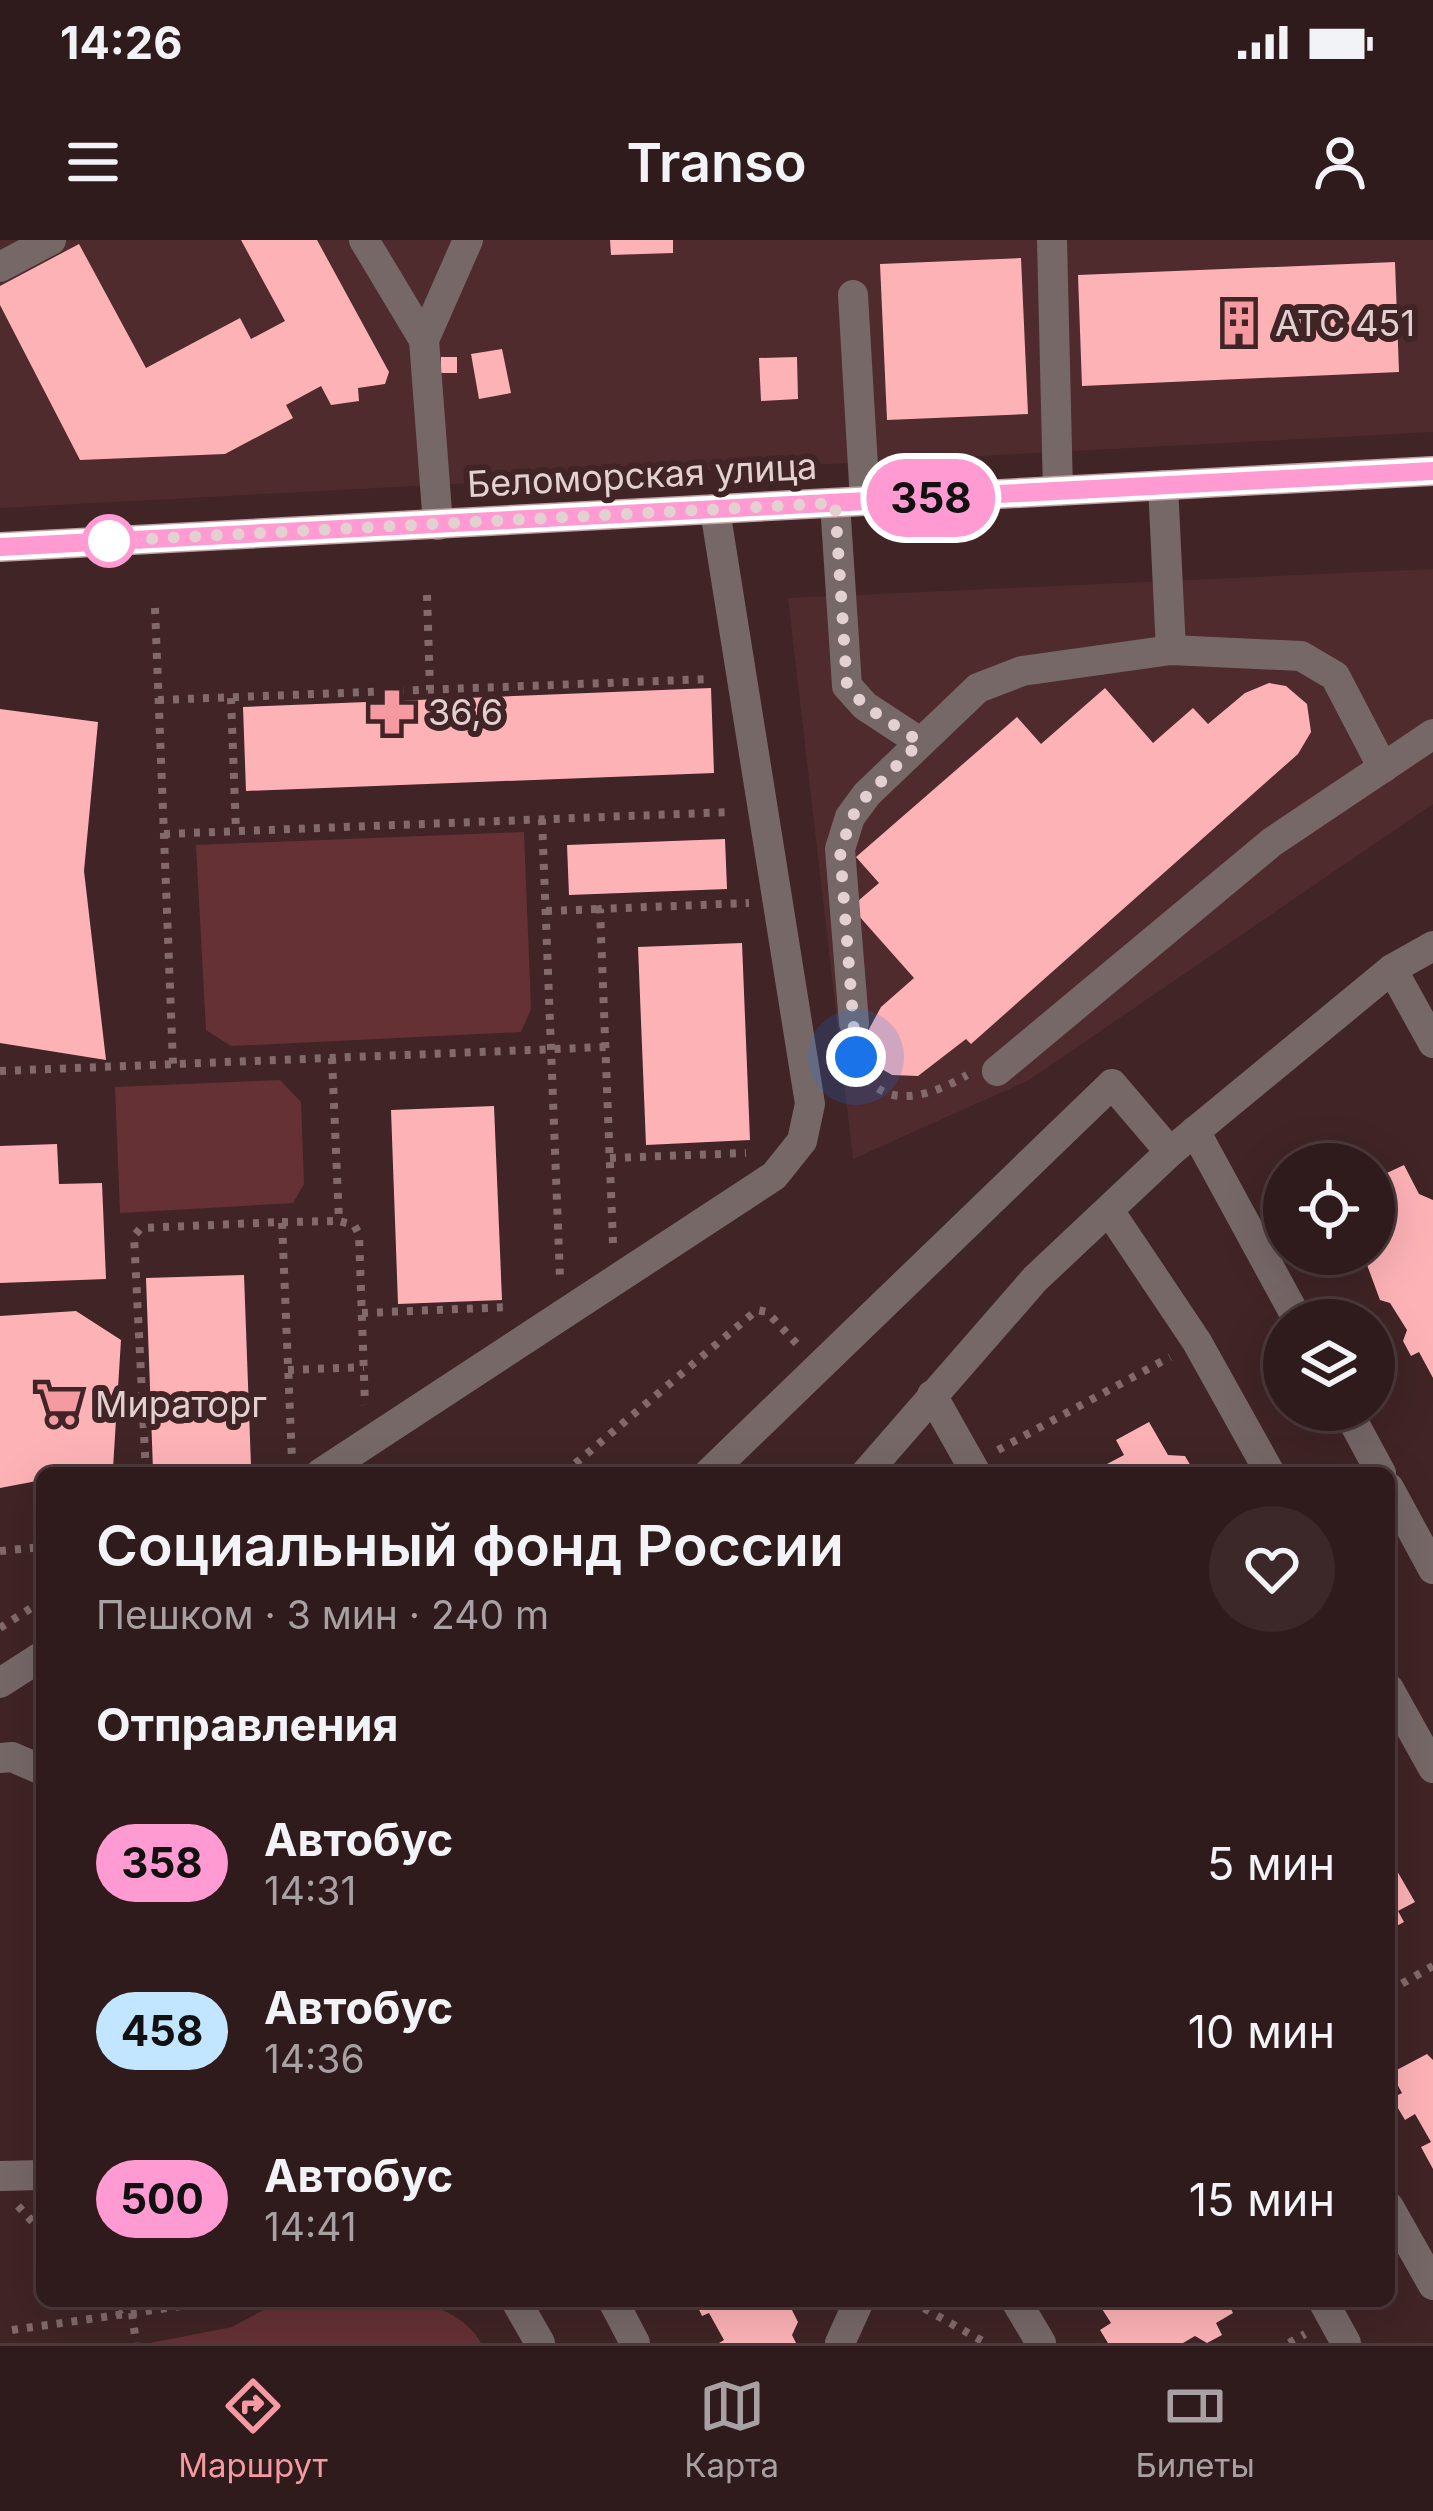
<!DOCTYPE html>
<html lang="ru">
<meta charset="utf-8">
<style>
:root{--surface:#301b1c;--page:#3c2829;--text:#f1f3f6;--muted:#a8a1a3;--line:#4b393b;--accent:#f49aa0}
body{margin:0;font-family:Inter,sans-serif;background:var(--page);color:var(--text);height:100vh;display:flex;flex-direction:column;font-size:45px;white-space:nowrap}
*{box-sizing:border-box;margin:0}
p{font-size:39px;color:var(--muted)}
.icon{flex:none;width:66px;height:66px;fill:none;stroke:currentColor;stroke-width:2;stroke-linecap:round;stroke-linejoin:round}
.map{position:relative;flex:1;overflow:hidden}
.drawer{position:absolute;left:36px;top:1227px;width:1359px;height:840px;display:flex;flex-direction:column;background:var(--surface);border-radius:18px;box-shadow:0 12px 48px #0002,0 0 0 3px var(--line)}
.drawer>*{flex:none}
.badge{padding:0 24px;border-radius:39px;font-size:42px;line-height:78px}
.tools{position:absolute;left:1263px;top:903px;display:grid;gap:24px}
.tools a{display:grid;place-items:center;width:132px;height:132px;border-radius:50%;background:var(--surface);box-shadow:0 12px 48px #0002,0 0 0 3px var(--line);font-size:60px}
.you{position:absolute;width:60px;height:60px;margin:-30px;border:9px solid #fff;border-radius:50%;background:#1a73e8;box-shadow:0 0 0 18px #1a73e833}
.map>.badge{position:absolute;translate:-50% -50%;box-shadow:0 0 0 6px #fff}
h2{padding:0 60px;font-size:45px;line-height:108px}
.round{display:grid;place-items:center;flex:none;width:126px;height:126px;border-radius:63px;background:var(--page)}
.head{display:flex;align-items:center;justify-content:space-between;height:204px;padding:0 60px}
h1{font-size:57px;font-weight:600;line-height:90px}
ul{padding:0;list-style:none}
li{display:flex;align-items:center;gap:36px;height:168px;padding:0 60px}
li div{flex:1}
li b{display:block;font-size:45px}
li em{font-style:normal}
li .badge{min-width:132px;font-weight:700;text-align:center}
.status{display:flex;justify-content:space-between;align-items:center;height:84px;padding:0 60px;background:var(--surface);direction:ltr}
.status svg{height:33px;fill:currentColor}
header{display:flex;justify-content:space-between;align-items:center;height:156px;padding:0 60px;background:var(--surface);font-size:54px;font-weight:600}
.tab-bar{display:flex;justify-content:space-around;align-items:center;height:168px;border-top:3px solid var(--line);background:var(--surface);font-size:33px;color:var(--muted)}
.tab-bar a{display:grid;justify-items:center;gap:6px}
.tab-bar .active{color:var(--accent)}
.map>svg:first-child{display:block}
.built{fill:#4f2b2e}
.green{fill:#653135}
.building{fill:#fdb2b6}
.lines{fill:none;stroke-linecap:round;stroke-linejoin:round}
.path{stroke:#826a6b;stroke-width:8;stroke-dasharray:6 9;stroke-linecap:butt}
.minor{stroke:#776868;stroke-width:30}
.major{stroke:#c1a2a3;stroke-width:30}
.line-casing{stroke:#fff;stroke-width:27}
.line{stroke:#ff9ad2;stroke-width:18}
.walk{stroke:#e3d0d0;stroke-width:12;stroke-dasharray:0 21.6}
.stop-dot{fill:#fff;stroke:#ff9ad2;stroke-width:6}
.labels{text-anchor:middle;stroke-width:12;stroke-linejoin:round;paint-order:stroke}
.poi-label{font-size:36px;fill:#e3d0d0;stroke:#402426;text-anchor:start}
.street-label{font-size:36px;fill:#e3d0d0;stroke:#402426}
</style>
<div class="status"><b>14:26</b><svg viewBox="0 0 49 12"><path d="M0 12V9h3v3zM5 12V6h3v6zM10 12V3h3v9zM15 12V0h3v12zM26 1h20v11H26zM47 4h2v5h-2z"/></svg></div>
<header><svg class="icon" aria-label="menu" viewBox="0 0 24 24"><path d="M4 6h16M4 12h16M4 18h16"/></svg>Transo<svg class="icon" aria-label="person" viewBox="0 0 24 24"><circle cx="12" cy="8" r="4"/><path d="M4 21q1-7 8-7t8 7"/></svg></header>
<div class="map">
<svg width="1433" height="2103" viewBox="0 0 1433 2103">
<rect width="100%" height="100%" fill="#402426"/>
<g class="built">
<path d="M0 0H1433V192L0 268Z"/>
<path d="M1433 329V564L1029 840 853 919 788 358Z"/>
</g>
<g class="green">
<path d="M524 592 531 769 521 792 231 806 206 790 196 605Z"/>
<path d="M280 840 301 862 304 944 293 963 120 973 115 847Z"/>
<path d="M280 2061C339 2061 446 2041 481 2103H150L232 2087Z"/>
</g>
<g class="building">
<path d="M241 0H317L389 132 385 144 358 148 359 161 331 165 321 146 286 165 293 178 225 214 80 220 0 65V46L79 4 146 128 240 78 251 99 285 81Z"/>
<path d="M610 0H673V13L611 15Z"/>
<path d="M1021 18 1028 174 887 180 880 24Z"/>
<path d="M1395 22 1399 132 1082 146 1078 35Z"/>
<path d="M502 109 511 153 479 159 471 114Z"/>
<rect x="441" y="117" width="16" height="16"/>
<path d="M797 117 798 159 761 161 759 118Z"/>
<path d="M1269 443 1286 446 1307 464 1311 492 1298 514 971 804 966 799 918 836 892 835 880 828 871 817 869 789 881 767 914 738 851 667 879 643 856 617 1017 477 1041 504 1105 448 1153 503 1193 468 1208 484 1245 453Z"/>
<path d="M711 448 714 533 246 551 243 467Z"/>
<path d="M0 469 98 482 84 631 106 820 0 803Z"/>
<path d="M725 599 727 649 569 655 567 605Z"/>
<path d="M742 703 750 900 646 905 638 707Z"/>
<path d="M494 866 502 1060 398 1064 391 870Z"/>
<path d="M57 904 59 944 102 943 106 1039 0 1043V906Z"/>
<path d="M1404 925 1419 954 1433 960V1138L1419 1112 1411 1116 1403 1101 1407 1090 1390 1063 1380 1060 1363 1014H1374V939Z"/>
<path d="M244 1035 251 1226 153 1230 146 1038Z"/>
<path d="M76 1071 121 1100 113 1228 42 1233V1240L0 1248V1076Z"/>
<path d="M1149 1182 1168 1215 1185 1216 1195 1233H1090L1124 1215 1116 1200Z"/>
<path d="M1389 1617 1415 1662 1398 1671 1404 1682 1389 1690Z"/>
<path d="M1427 1814 1433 1820V1929L1421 1907 1431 1902 1415 1874 1405 1880 1392 1858 1402 1853 1391 1833Z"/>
<path d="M695 2061H795L791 2068 798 2082 792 2095 796 2103H719L724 2100 709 2073 702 2076Z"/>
<path d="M1097 2061H1227L1233 2073 1216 2083 1222 2095 1207 2103 1195 2096 1183 2103H1108L1100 2090 1111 2083Z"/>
</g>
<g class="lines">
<g class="path">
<path d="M427 355 430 450"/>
<path d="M155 368 173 824"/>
<path d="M231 458 236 591"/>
<path d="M158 460 710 439"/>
<path d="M542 579 560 1038"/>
<path d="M164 594 732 572"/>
<path d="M546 671 600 669"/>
<path d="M855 811C871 874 925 860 967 835"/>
<path d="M332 818 339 981 354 985 359 994 365 1165"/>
<path d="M0 831 606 807"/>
<path d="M610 918 746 913"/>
<path d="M282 982 339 981"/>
<path d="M613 1003 600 669 749 663"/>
<path d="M362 1073 510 1067"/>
<path d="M288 1130 364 1127"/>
<path d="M998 1210 1170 1117"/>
<path d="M146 1233 134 996 141 988 282 982 292 1220"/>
<path d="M235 1233 291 1231"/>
<path d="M564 1233 757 1070 767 1072 797 1104"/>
<path d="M0 1311 42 1307"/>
<path d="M0 1388 42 1361"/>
<path d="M1389 1751 1433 1726"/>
<path d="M18 1966 42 1992"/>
<path d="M107 2061 121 2075"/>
<path d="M911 2061 986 2103"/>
<path d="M132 2073 136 2103"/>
<path d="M12 2090 217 2061"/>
<path d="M1289 2103 1305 2094"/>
</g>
<g class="minor">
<path d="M364 0 424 100"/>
<path d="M1052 0 1058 251"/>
<path d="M0 27 51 0"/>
<path d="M853 55 865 261"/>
<path d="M1163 245 1171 410"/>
<path d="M835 263 847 446 865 466 920 502"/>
<path d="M438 285 424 100 468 0"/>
<path d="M1392 729 1433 803"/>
<path d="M854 783 840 609 850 577 867 554 978 448 1022 431 1171 410 1301 416 1335 436 1383 528"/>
<path d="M997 831 1272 602 1433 494"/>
<path d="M1195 891 1298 1080"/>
<path d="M1110 972 1197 1102 1270 1233"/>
<path d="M932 1155 976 1233"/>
<path d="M1347 1170 1381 1233"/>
<path d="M321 1233 774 936 802 901 810 864 715 270"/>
<path d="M709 1233 1112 844 1170 912"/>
<path d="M866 1233 1035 1039 1170 912 1392 729 1433 706"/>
<path d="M1389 1248 1433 1329"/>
<path d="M0 1443 42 1416"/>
<path d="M1389 1449 1433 1528"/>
<path d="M0 1518 12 1517 42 1530"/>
<path d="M0 1936 42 1935"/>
<path d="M1389 1967 1433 2045"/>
<path d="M516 2061 540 2103"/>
<path d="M613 2061 635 2103"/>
<path d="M1016 2061 1041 2103"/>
<path d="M1323 2061 1346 2103"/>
<path d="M840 2103 859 2061"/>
</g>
<path class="major" d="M0 307 1433 231"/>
</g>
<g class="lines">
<g class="line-casing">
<path id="line" d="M0 307 1433 231"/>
</g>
<use href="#line" class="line"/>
<path class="walk" d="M109 301 835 263 847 446 865 466 920 502 857 566 840 610 856 817"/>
</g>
<defs>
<g id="building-bare" transform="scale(3.6)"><path d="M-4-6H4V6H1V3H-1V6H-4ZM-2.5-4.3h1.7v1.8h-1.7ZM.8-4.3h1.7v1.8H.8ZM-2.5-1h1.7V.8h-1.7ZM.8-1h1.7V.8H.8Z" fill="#f49aa0" stroke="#402426" stroke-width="2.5" paint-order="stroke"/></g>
<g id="pharmacy-bare" transform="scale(3.6)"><path d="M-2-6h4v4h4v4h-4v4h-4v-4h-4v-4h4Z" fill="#f49aa0" stroke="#402426" stroke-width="2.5" paint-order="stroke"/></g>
<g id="supermarket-bare" transform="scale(3.6)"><path d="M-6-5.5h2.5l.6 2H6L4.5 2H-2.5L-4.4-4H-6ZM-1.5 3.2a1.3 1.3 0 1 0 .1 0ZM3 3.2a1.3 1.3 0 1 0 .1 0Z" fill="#f49aa0" stroke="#402426" stroke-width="2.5" paint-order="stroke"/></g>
</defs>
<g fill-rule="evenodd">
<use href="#building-bare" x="1239" y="83"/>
<use href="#pharmacy-bare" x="392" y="472"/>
<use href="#supermarket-bare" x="59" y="1164"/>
</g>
<circle class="stop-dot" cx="109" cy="301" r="24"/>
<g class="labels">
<g class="poi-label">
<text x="1275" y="96">АТС 451</text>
<text x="428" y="485">36,6</text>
<text x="95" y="1177">Мираторг</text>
</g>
<g class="street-label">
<text transform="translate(642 235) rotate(-3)" y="13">Беломорская улица</text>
</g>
</g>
</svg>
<div class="tools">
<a><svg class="icon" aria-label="locate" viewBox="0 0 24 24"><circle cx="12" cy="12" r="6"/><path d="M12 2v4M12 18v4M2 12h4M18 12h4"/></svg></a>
<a><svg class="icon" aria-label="layers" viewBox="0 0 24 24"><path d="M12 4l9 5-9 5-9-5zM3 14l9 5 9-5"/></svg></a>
</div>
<div class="you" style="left:856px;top:817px"></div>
<b class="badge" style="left:931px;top:258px;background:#ff9ad2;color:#111">358</b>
<section class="drawer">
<div class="head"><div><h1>Социальный фонд России</h1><p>Пешком · 3 мин · 240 m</p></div><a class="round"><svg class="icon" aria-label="heart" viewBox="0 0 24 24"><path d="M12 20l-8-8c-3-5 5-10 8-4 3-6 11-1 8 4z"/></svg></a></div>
<h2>Отправления</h2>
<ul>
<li><span class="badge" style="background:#ff9ad2;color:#111">358</span><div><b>Автобус</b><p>14:31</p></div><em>5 мин</em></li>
<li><span class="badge" style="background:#c2e6ff;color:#111">458</span><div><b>Автобус</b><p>14:36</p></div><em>10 мин</em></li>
<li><span class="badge" style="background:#ff9ad2;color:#111">500</span><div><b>Автобус</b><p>14:41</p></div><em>15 мин</em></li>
</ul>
</section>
</div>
<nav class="tab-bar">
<a class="active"><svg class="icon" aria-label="directions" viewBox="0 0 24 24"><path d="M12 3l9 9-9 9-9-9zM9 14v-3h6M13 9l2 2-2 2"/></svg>Маршрут</a>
<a><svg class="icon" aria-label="map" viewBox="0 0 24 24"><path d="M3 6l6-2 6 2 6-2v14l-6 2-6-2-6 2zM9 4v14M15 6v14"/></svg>Карта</a>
<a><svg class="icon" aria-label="tickets" viewBox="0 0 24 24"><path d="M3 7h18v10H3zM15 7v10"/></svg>Билеты</a>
</nav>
